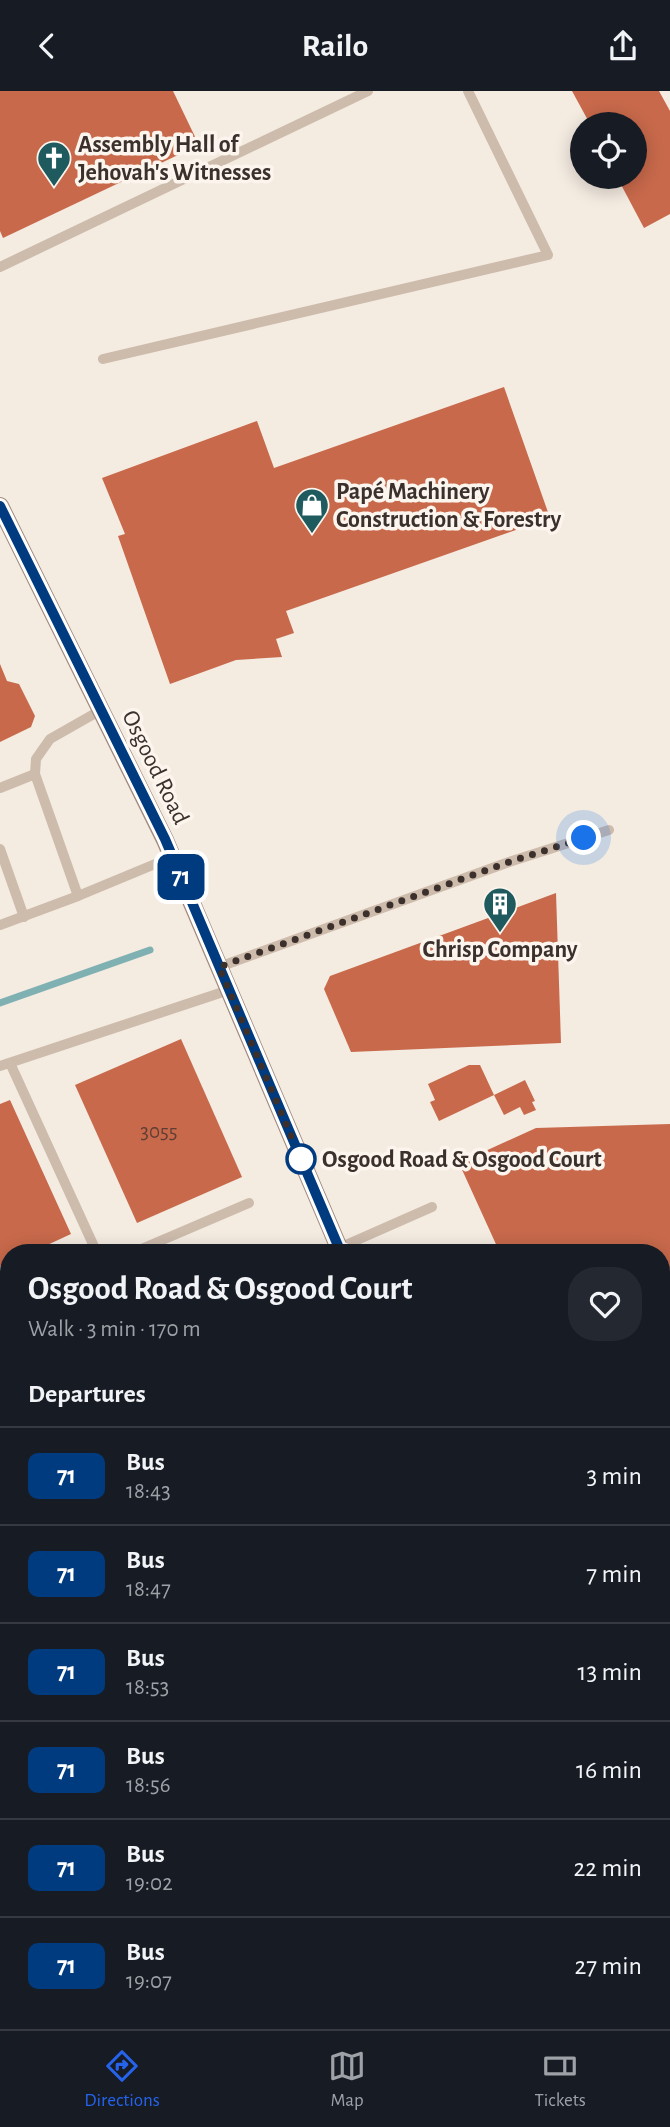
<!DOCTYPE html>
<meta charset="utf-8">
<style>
:root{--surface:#171b24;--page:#242831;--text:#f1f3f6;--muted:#9ea1a6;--line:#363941;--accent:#2563eb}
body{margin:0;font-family:"Alegreya Sans",sans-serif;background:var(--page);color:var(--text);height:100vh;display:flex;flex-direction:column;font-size:26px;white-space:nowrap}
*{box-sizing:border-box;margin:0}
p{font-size:23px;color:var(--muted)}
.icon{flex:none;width:38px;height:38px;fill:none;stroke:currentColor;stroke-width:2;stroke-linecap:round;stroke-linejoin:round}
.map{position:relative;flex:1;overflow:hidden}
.drawer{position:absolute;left:0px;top:1153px;width:670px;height:786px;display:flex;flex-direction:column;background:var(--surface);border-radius:28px 28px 0 0;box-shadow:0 4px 18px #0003}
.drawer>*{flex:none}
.badge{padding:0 14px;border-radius:10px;font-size:24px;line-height:46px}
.buttons{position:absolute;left:570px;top:21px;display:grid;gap:14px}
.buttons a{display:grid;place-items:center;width:77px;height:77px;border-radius:50%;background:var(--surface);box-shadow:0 4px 18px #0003;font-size:35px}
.you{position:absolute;width:35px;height:35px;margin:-18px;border:5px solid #fff;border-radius:50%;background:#1a73e8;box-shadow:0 0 0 10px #1a73e833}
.map>.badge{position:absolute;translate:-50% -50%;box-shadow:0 0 0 4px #fff}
h2{padding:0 28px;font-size:26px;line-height:63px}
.round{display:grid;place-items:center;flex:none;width:74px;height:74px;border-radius:28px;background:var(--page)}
.head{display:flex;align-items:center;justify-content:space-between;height:119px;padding:0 28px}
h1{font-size:33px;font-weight:700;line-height:52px}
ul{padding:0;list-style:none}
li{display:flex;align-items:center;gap:21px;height:98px;padding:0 28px;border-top:2px solid var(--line)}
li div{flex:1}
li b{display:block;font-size:26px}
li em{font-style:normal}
li .badge{min-width:77px;font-weight:700;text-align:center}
header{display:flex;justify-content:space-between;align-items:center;height:91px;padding:0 28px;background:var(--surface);font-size:32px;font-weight:700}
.menu{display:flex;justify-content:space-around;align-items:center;height:98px;border-top:2px solid var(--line);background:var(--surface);font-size:19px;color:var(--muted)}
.menu a{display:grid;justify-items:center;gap:4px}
.menu .on{color:var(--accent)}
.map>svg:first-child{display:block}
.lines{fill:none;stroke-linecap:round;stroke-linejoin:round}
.stream{stroke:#7fb0b2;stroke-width:7}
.building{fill:#c8694b}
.lane{stroke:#cdbbac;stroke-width:10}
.street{stroke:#cdbbac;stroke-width:18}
.secondary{stroke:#a18a7d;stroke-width:18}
.primary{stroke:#7d675c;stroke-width:18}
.line-casing{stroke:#fff;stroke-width:16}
.line{stroke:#003b80;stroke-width:10}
.walk{stroke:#3b302b;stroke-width:7;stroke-dasharray:0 12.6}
.stop-dot{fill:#fff;stroke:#003b80;stroke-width:3.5}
.labels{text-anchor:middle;stroke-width:7;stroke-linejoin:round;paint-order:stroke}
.number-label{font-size:21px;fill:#5e3e33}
.poi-label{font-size:24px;font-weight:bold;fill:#3b302b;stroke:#fbf5ee;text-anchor:start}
.street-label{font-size:24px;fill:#3b302b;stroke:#fbf5ee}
.stop-label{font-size:24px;font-weight:bold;fill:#3b302b;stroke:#fbf5ee;text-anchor:start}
</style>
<header><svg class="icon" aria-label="back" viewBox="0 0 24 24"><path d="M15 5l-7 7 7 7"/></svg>Railo<svg class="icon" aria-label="share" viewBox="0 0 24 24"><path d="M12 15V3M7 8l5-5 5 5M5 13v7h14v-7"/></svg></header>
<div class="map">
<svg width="670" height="1938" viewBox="0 0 670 1938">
<rect width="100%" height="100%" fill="#f4ebe1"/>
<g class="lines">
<path class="stream" d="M0 912 150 859"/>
</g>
<g class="building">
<path d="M0 0H173L199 54 3 147 0 140Z"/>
<path d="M572 0H659L670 20V123L644 137 617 86H635V33H590Z"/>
<path d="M504 296 550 427 286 520 294 542 276 548 282 566 236 569 170 593 118 445 125 443 102 387 257 330 274 377Z"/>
<path d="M0 573 7 590 19 593 35 625 31 636 0 651Z"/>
<path d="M556 802 561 952 351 961 324 898 330 885Z"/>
<path d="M181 948 242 1086 137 1132 75 994Z"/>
<path d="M469 974H480L494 1004 439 1030 430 1011 435 1009 428 993Z"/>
<path d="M525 989 535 1010 532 1011 536 1019 524 1024 520 1016 504 1024 494 1004Z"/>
<path d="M10 1009 71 1143 30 1162H9V1172L0 1175V1013Z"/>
<path d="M670 1033V1370L662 1373V1162H500L459 1072 536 1037Z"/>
<path d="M662 1381 670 1400V1426L662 1430Z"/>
<path d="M9 1421V1478L0 1458V1424Z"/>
<path d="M0 1522 9 1541V1574L0 1578Z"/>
</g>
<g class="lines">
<g class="lane">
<path d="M0 176 368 0"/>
<path d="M103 268 548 164 468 0"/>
<path d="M0 697 35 683"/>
<path d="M0 758 24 826"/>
<path d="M78 805 172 766"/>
<path d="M0 834 78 805 35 683 36 668 50 648 101 619"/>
<path d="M219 876 509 771 609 739"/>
<path d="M10 972 97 1162"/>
<path d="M0 975 229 899"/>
<path d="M339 1157 432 1116"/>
<path d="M132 1162 249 1112"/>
<path d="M0 1219 9 1215"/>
<path d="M0 1386 9 1382"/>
<path d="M0 1489 9 1509"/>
<path d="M0 1609 9 1605"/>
<path d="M0 1842 9 1838"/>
<path d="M0 1920 9 1917"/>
<path d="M228 1938 232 1930"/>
</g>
<path class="street" d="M0 1309 9 1305"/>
<g class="secondary">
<path d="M0 415 165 749 339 1157V1162"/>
<path d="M662 1782 670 1801"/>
</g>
<g class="primary">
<path d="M662 1884 670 1880"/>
<path d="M662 1905 670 1923"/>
<path d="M532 1938 549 1930"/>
<path d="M652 1938 670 1931"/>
</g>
</g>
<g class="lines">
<g class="line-casing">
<path id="line" d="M0 415 165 748 339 1157 348 1162"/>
</g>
<use href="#line" class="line"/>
<path class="walk" d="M301 1068 219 876 509 771 584 747"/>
</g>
<defs>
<g id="church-pin" transform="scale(1.75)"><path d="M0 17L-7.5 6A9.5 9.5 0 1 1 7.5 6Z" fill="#1f5a5e" stroke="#fbf5ee"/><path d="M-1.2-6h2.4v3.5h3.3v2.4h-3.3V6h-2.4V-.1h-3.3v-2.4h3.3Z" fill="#fff"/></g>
<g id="shop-pin" transform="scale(1.75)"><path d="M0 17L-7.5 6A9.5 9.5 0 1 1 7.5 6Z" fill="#1f5a5e" stroke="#fbf5ee"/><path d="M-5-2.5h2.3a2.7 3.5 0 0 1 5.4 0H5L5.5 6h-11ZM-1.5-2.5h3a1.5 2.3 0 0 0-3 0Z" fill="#fff"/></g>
<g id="building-pin" transform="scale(1.75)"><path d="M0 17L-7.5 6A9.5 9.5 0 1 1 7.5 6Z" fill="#1f5a5e" stroke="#fbf5ee"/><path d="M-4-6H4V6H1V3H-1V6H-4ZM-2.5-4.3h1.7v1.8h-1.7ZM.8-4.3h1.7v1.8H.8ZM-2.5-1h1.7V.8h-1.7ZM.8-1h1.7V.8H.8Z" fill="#fff"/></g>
</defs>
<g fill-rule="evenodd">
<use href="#church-pin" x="54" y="67"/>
<use href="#shop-pin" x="312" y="414"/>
<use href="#building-pin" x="500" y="813"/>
</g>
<circle class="stop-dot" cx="301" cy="1068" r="14"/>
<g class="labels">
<g class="number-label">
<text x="159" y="1047">3055</text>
</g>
<g class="poi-label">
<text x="78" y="61">Assembly Hall of<tspan x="78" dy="28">Jehovah's Witnesses</tspan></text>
<text x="336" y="408">Papé Machinery<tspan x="336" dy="28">Construction &amp; Forestry</tspan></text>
<text x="500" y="866" text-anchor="middle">Chrisp Company</text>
</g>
<g class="street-label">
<text transform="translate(156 676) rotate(64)" y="8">Osgood Road</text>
</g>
<g class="stop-label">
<text x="322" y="1076">Osgood Road &amp; Osgood Court</text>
</g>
</g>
</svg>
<div class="buttons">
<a><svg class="icon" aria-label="locate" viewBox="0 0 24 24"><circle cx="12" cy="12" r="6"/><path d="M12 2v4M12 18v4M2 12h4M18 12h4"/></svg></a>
</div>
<div class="you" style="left:584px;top:747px"></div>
<b class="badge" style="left:181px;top:786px;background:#003b80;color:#fff">71</b>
<section class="drawer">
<div class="head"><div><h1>Osgood Road &amp; Osgood Court</h1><p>Walk · 3 min · 170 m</p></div><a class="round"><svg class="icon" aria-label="heart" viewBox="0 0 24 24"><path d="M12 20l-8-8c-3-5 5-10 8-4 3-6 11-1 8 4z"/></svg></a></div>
<h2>Departures</h2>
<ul>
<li><span class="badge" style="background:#003b80;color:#fff">71</span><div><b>Bus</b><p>18:43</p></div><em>3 min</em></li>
<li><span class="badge" style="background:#003b80;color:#fff">71</span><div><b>Bus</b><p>18:47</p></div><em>7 min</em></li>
<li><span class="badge" style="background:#003b80;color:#fff">71</span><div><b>Bus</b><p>18:53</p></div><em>13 min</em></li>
<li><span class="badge" style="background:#003b80;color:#fff">71</span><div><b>Bus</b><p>18:56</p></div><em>16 min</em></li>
<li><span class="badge" style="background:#003b80;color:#fff">71</span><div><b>Bus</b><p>19:02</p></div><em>22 min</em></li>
<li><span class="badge" style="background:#003b80;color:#fff">71</span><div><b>Bus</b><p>19:07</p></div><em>27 min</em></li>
</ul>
</section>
</div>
<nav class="menu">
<a class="on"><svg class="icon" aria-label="directions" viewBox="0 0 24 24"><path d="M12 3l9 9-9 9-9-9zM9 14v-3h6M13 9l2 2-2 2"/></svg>Directions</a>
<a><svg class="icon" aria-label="map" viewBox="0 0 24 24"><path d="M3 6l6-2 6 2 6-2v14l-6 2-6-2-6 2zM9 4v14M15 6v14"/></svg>Map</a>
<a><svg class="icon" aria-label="tickets" viewBox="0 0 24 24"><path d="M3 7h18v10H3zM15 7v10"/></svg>Tickets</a>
</nav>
